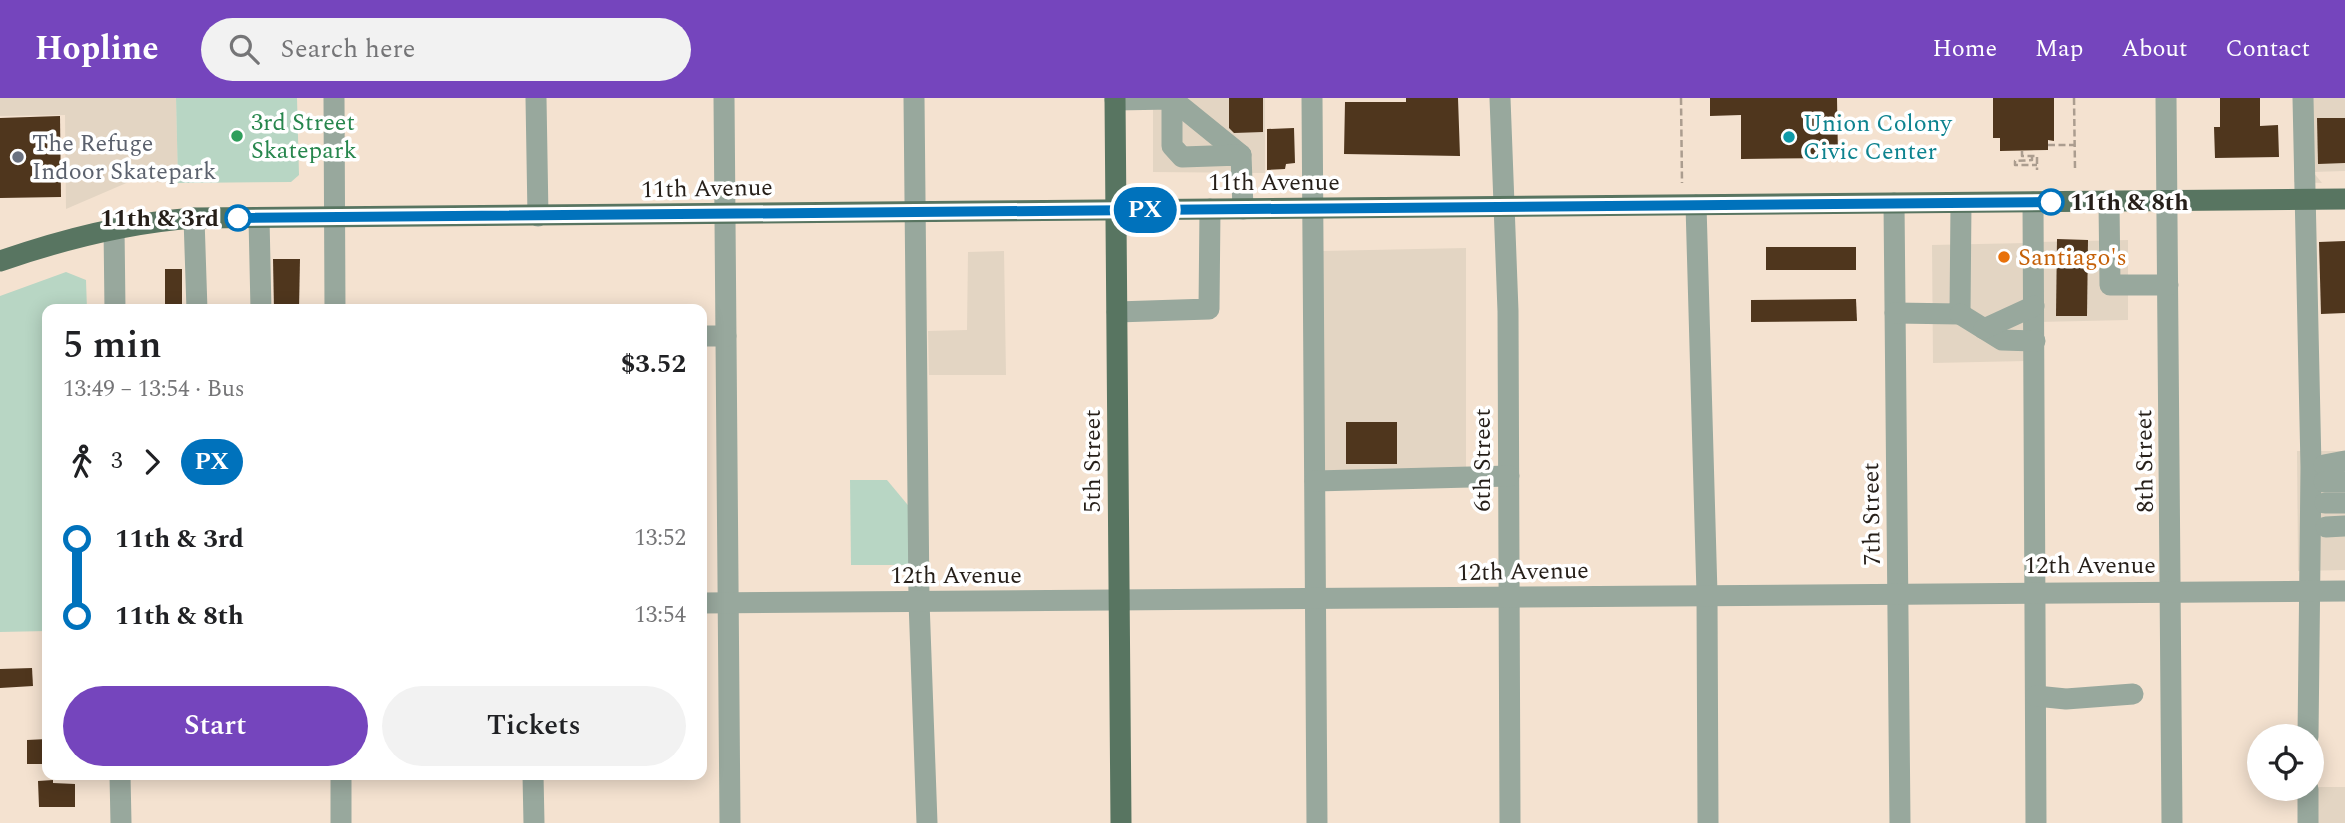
<!DOCTYPE html>
<meta charset="utf-8">
<style>
:root{--surface:#fff;--page:#f2f2f2;--text:#202124;--muted:#757577;--accent:#7545bd}
body{margin:0;font-family:Spectral,serif;background:var(--page);color:var(--text);height:100vh;display:flex;flex-direction:column;font-size:26px;white-space:nowrap}
*{box-sizing:border-box;margin:0}
p{font-size:23px;color:var(--muted)}
.icon{flex:none;width:38px;height:38px;fill:none;stroke:currentColor;stroke-width:2;stroke-linecap:round;stroke-linejoin:round}
.map{position:relative;flex:1;overflow:hidden}
.sheet{position:absolute;left:42px;top:206px;width:665px;height:476px;display:flex;flex-direction:column;background:var(--surface);border-radius:14px;box-shadow:0 4px 18px #0003}
.sheet>*{flex:none}
.badge{padding:0 14px;border-radius:23px;font-size:24px;line-height:46px}
.fabs{position:absolute;left:2247px;top:626px;display:grid;gap:14px}
.fabs a{display:grid;place-items:center;width:77px;height:77px;border-radius:50%;background:var(--surface);box-shadow:0 4px 18px #0003;font-size:35px}
.map>.badge{position:absolute;translate:-50% -50%;box-shadow:0 0 0 4px #fff}
.legs{display:flex;align-items:center;gap:10px;height:77px;padding:0 21px;font-size:23px}
.legs p{margin-inline-start:auto}
.head{display:flex;align-items:center;justify-content:space-between;height:119px;padding:0 21px}
h1{font-size:38px;font-weight:600;line-height:52px}
.cta{display:flex;gap:14px;margin-top:auto;padding:14px 21px}
.cta a{flex:1;height:80px;border-radius:42px;background:var(--accent);color:#fff;font-size:28px;font-weight:600;line-height:80px;text-align:center}
.cta a+a{background:var(--page);color:var(--text)}
ul{padding:0 21px;list-style:none}
li{display:flex;align-items:center;gap:24px;height:77px;font-size:26px}
li i{display:grid;place-items:center;width:10px;height:100%;margin:0 9px;background:currentColor}
li i::after{content:'';width:18px;height:18px;margin:-9px;border:5px solid;border-radius:50%;background:var(--surface)}
li p{margin-inline-start:auto}
li:first-child i{background:linear-gradient(#0000 50%,currentColor 0)}
li:last-child i{background:linear-gradient(currentColor 50%,#0000 0)}
header{display:flex;align-items:center;gap:42px;box-sizing:border-box;height:98px;padding:0 35px;background:var(--accent);color:#fff}
header strong{font-size:33px}
nav{display:flex;gap:38px;margin-inline-start:auto;font-size:24px}
.search{width:490px;height:63px;background:var(--page);display:flex;align-items:center;gap:18px;box-sizing:border-box;padding:0 24px;border-radius:38px;color:var(--muted);font-size:26px}
.map>svg:first-child{display:block}
.commercial{fill:#e3d5c3}
.green{fill:#b8d6c4}
.building{fill:#4f361d}
.lines{fill:none;stroke-linecap:round;stroke-linejoin:round}
.path{stroke:#ab9d8f;stroke-width:2.5;stroke-dasharray:7 3.5;stroke-linecap:butt}
.minor{stroke:#98a89d;stroke-width:21}
.major{stroke:#587561;stroke-width:21}
.line-1-casing{stroke:#fff;stroke-width:16}
.line-1{stroke:#0072bc;stroke-width:10}
.leisure-dot{fill:#2e9e5b;stroke:#fff;stroke-width:2.5}
.culture-dot{fill:#0f9aa8;stroke:#fff;stroke-width:2.5}
.worship-dot{fill:#6b7280;stroke:#fff;stroke-width:2.5}
.stop-1-dot{fill:#fff;stroke:#0072bc;stroke-width:3.5}
.food-dot{fill:#e8710a;stroke:#fff;stroke-width:2.5}
.labels{text-anchor:middle;stroke-width:7;stroke-linejoin:round;paint-order:stroke}
.leisure-label{font-size:24px;fill:#27864d;stroke:#fff;text-anchor:start}
.culture-label{font-size:24px;fill:#0d838f;stroke:#fff;text-anchor:start}
.worship-label{font-size:24px;fill:#5b616d;stroke:#fff;text-anchor:start}
.street-label{font-size:24px;fill:#261f19;stroke:#fff}
.stop-label{font-size:24px;font-weight:bold;fill:#261f19;stroke:#fff;text-anchor:start}
.food-label{font-size:24px;fill:#c56008;stroke:#fff;text-anchor:start}
</style>
<header>
<strong>Hopline</strong>
<div class="search"><svg class="icon" aria-label="search" viewBox="0 0 24 24"><circle cx="10" cy="10" r="6"/><path d="M15 15l6 6"/></svg>Search here</div>
<nav><a>Home</a><a>Map</a><a>About</a><a>Contact</a></nav>
</header>
<div class="map">
<svg width="2345" height="725" viewBox="0 0 2345 725">
<rect width="100%" height="100%" fill="#f4e2d0"/>
<g class="commercial">
<path d="M0 0H176L178 85 131 83 66 111 65 17 0 18Z"/>
<path d="M1153 0H1265V75L1153 74Z"/>
<path d="M2296 0H2345V73L2313 74 2322 85 2294 84Z"/>
<path d="M2128 142V222L2038 224V144Z"/>
<path d="M2026 145V263L1933 265 1932 147Z"/>
<path d="M1466 150V379H1322L1321 153Z"/>
<path d="M1004 153 1006 277H929L928 233 967 232 968 154Z"/>
<path d="M2297 353H2345V472L2298 473Z"/>
<path d="M2312 689H2345V725H2300Z"/>
</g>
<g class="green">
<path d="M176 0H297L299 77 291 84 178 85Z"/>
<path d="M66 174 86 182 87 212H47V533L0 534V198Z"/>
<path d="M850 382H887L912 412 914 467H851Z"/>
</g>
<g class="building">
<path d="M1229 0H1263V34L1234 35 1229 30Z"/>
<path d="M1406 0H1458L1460 58 1344 56 1345 4H1406Z"/>
<path d="M1710 0H1837L1838 60 1741 61V17L1710 18Z"/>
<path d="M1993 0H2054V43L2048 42V52L2000 53V40H1993Z"/>
<path d="M2220 0H2260V28L2278 27 2279 59 2215 60 2214 29H2220Z"/>
<path d="M60 18 61 99 0 100V20Z"/>
<path d="M2317 20H2345V65L2318 66Z"/>
<path d="M1294 30 1295 65 1286 66 1285 71 1267 72V31Z"/>
<path d="M2057 141 2088 142 2087 218H2056Z"/>
<path d="M2345 143V215L2321 216 2319 144Z"/>
<rect x="1766" y="149" width="90" height="23"/>
<path d="M273 161H300L299 212H274Z"/>
<rect x="165" y="171" width="17" height="41"/>
<path d="M1856 201 1857 223 1751 224V202Z"/>
<rect x="1346" y="324" width="51" height="42"/>
<path d="M32 570 33 588 0 590V571Z"/>
<path d="M47 641V666H27V642Z"/>
<path d="M53 682V685L75 686V709H39L38 683Z"/>
</g>
<g class="lines">
<g class="path">
<path d="M1681 0 1682 85"/>
<path d="M2074 0 2075 71"/>
<path d="M2048 47H2075"/>
<path d="M2022 53V58H2037V72"/>
<path d="M2032 58V62L2015 63V67H2037"/>
</g>
<g class="minor">
<path d="M334 0 335 212"/>
<path d="M536 0 538 118"/>
<path d="M724 0 730 725"/>
<path d="M914 0 919 503 927 725"/>
<path d="M1312 0 1317 725"/>
<path d="M1500 0 1508 213 1510 725"/>
<path d="M2166 0 2172 725"/>
<path d="M2303 0 2311 369 2308 639"/>
<path d="M1172 1 1241 57"/>
<path d="M1115 2 1172 1V48L1182 59 1241 57 1243 111"/>
<path d="M2033 104 2036 725"/>
<path d="M2109 104 2110 187H2168"/>
<path d="M1894 105 1900 725"/>
<path d="M1696 107 1707 496 1708 725"/>
<path d="M194 120 197 212"/>
<path d="M259 120 261 212"/>
<path d="M114 129 115 212"/>
<path d="M1117 214 1209 211 1210 111"/>
<path d="M1895 215 1960 216 1961 105"/>
<path d="M1960 216 2002 242 2035 243"/>
<path d="M1984 231 2034 208"/>
<path d="M702 238H726"/>
<path d="M2324 367 2345 363"/>
<path d="M1315 383 1509 378"/>
<path d="M2324 384H2345"/>
<path d="M2325 405H2345"/>
<path d="M2326 429 2345 428"/>
<path d="M702 505 2345 493"/>
<path d="M2036 598 2066 601 2133 596"/>
<path d="M120 677 121 725"/>
<path d="M341 677V725"/>
<path d="M533 677 534 725"/>
<path d="M2308 725V691"/>
</g>
<g class="major">
<path d="M1115 0 1121 725"/>
<path d="M0 163C64 141 126 125 194 120L2345 101"/>
</g>
</g>
<g class="lines">
<g class="line-1-casing">
<path id="line-1" d="M238 120 2051 104"/>
</g>
<use href="#line-1" class="line-1"/>
</g>
<circle class="leisure-dot" cx="237" cy="38" r="7"/>
<circle class="culture-dot" cx="1789" cy="39" r="7"/>
<circle class="worship-dot" cx="18" cy="59" r="7"/>
<g class="stop-1-dot">
<circle cx="2051" cy="104" r="12"/>
<circle cx="238" cy="120" r="12"/>
</g>
<circle class="food-dot" cx="2004" cy="159" r="7"/>
<g class="labels">
<g class="leisure-label">
<text x="251" y="32">3rd Street<tspan x="251" dy="28">Skatepark</tspan></text>
</g>
<g class="culture-label">
<text x="1803" y="33">Union Colony<tspan x="1803" dy="28">Civic Center</tspan></text>
</g>
<g class="worship-label">
<text x="32" y="53">The Refuge<tspan x="32" dy="28">Indoor Skatepark</tspan></text>
</g>
<g class="street-label">
<text x="1274" y="92">11th Avenue</text>
<text transform="translate(707 90) rotate(-1)" y="8">11th Avenue</text>
<text transform="translate(1482 362) rotate(-90)" y="8">6th Street</text>
<text transform="translate(1092 363) rotate(-90)" y="8">5th Street</text>
<text transform="translate(2144 363) rotate(-91)" y="8">8th Street</text>
<text transform="translate(1871 416) rotate(-91)" y="8">7th Street</text>
<text x="2090" y="475">12th Avenue</text>
<text transform="translate(1523 473) rotate(-1)" y="8">12th Avenue</text>
<text x="956" y="485">12th Avenue</text>
</g>
<g class="stop-label">
<text x="2070" y="112">11th &amp; 8th</text>
<text x="219" y="128" text-anchor="end">11th &amp; 3rd</text>
</g>
<g class="food-label">
<text x="2018" y="167">Santiago's</text>
</g>
</g>
</svg>
<div class="fabs">
<a><svg class="icon" aria-label="locate" viewBox="0 0 24 24"><circle cx="12" cy="12" r="6"/><path d="M12 2v4M12 18v4M2 12h4M18 12h4"/></svg></a>
</div>
<b class="badge" style="left:1145px;top:112px;background:#0072bc;color:#fff">PX</b>
<section class="sheet">
<div class="head"><div><h1>5 min</h1><p>13:49 – 13:54 · Bus</p></div><b>$3.52</b></div>
<div class="legs"><svg class="icon" aria-label="walk" viewBox="0 0 24 24"><circle cx="13" cy="4" r="2"/><path d="M13 8l-2 6 4 7M11 14l-3 7M7 12l3-4h3l4 4"/></svg>3<svg class="icon" aria-label="forward" viewBox="0 0 24 24"><path d="M9 5l7 7-7 7"/></svg><b class="badge" style="background:#0072bc;color:#fff">PX</b></div>
<ul>
<li><i style="color:#0072bc"></i><b>11th &amp; 3rd</b><p>13:52</p></li>
<li><i style="color:#0072bc"></i><b>11th &amp; 8th</b><p>13:54</p></li>
</ul>
<div class="cta"><a>Start</a><a>Tickets</a></div>
</section>
</div>
